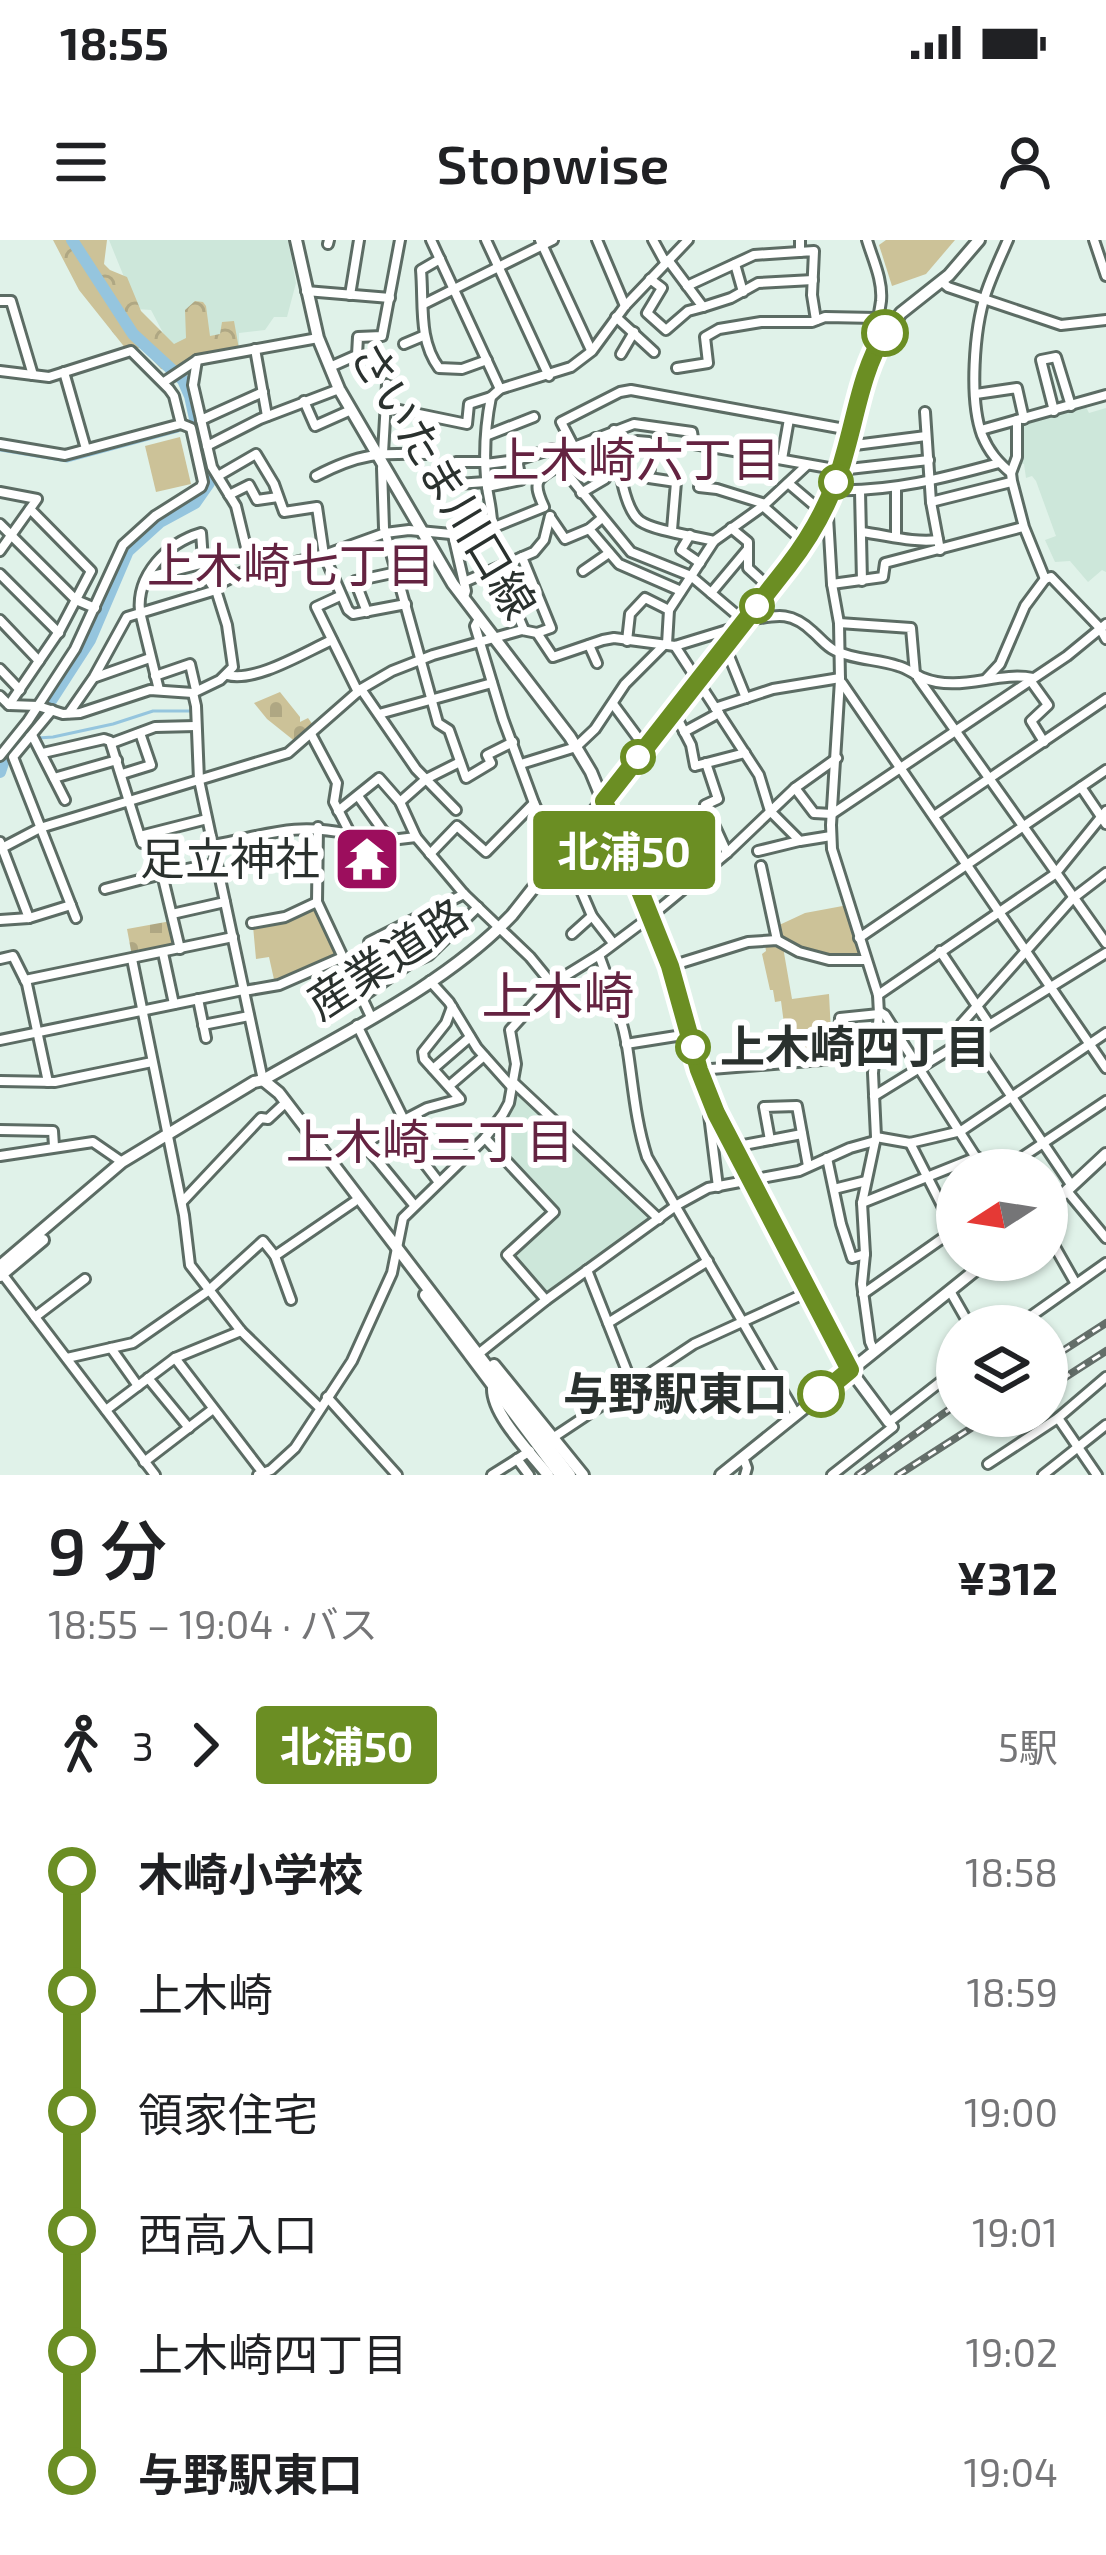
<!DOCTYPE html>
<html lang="ja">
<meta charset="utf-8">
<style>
:root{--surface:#fff;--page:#f2f2f2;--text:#202124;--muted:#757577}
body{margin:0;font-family:"Exo 2","Noto Sans JP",sans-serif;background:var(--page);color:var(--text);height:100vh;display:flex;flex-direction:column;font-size:45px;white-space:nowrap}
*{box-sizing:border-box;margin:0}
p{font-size:39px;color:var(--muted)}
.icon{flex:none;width:66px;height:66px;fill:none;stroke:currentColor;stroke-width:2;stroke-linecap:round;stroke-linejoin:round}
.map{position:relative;height:1235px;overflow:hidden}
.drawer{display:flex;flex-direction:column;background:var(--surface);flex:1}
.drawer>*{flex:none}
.badge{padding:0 24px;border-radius:9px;font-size:42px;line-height:78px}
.needle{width:78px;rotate:258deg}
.buttons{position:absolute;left:936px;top:909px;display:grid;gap:24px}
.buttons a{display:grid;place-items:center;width:132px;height:132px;border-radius:50%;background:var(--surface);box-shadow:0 3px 9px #0004;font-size:60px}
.map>.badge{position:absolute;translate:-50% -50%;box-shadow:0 0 0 6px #fff}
.legs{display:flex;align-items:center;gap:18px;height:132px;padding:0 48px;font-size:39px}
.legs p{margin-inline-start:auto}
.head{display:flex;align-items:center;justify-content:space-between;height:204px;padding:0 48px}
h1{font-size:66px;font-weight:600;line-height:90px}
ul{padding:0 48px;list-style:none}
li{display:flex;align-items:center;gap:42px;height:120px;font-size:45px}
li i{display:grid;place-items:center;width:18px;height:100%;margin:0 15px;background:currentColor}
li i::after{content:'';width:30px;height:30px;margin:-15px;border:9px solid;border-radius:50%;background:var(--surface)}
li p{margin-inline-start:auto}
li:first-child i{background:linear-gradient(#0000 50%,currentColor 0)}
li:last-child i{background:linear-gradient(currentColor 50%,#0000 0)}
.status{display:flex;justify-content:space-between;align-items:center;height:84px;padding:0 60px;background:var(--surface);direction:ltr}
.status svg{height:33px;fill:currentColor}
header{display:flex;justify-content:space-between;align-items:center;height:156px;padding:0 48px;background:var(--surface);font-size:54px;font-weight:600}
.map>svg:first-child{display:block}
.built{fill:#cde7da}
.green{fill:#ccc298}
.forest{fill:url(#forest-crowns)}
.cemetery{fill:url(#cemetery-stones)}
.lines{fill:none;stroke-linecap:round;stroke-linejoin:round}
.stream{stroke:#95c5de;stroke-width:3}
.river{stroke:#95c5de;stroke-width:12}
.minor-casing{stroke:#5c6c64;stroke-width:14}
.major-casing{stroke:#5c6c64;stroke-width:16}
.minor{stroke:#fff;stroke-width:8}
.major{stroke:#fff;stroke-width:10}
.rail-casing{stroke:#636e69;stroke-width:8}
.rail{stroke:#fff;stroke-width:3;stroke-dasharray:9;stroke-linecap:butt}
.line-1-casing{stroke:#fff;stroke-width:27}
.line-1{stroke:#6b8e23;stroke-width:18}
.stop-1-dot{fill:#fff;stroke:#6b8e23;stroke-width:6}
.labels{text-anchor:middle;stroke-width:12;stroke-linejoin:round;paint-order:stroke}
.street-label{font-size:45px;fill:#2a312e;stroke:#fff}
.poi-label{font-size:45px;fill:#2a312e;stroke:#fff;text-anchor:end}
.stop-label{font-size:45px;font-weight:bold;fill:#2a312e;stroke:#fff;text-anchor:start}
.neighbourhood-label{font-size:48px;fill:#642341;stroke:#fff}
.quarter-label{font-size:51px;fill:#642341;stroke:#fff}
</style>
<div class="status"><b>18:55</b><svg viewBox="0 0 49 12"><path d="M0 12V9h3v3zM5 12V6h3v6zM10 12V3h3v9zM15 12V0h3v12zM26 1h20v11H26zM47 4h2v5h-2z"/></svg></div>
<header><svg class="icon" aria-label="menu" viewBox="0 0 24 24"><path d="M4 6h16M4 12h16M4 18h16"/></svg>Stopwise<svg class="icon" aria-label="person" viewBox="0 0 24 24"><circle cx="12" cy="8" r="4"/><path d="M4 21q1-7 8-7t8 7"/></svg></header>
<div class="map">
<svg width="1106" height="1235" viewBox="0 0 1106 1235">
<defs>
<pattern id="forest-crowns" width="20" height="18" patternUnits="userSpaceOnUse" patternTransform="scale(3)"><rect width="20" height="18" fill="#ccc298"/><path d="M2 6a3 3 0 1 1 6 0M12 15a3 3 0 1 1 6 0" fill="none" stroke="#afa783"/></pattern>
<pattern id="cemetery-stones" width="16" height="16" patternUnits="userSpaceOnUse" patternTransform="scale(3)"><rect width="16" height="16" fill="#ccc298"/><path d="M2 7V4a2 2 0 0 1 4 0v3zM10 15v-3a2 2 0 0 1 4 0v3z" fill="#afa783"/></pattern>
</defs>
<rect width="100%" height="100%" fill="#e0f2e9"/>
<g class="built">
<path d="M109 0H288L296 43 287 77H274L265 90 239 93V106L205 112 179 123 151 70 137 69Z"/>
<path d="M1085 165 1089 173 1106 168V332L1102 330 1088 342 1070 321 1055 322 1045 300 1056 296 1036 241 1032 236 1026 238 1024 224H1016L1021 183Z"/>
<path d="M518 850 652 977 548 1057 511 1013 560 972 490 896Z"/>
</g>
<g class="green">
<path d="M886 0H955L926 34 892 46 879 5Z"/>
<path d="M180 197 191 244 156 252 145 206Z"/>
<path d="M848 665 866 720H829L777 700 775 687 805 673Z"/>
<path d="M314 667 338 716 275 744 269 717 256 719 253 686Z"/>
<path d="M765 704 783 707 792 759 829 754 832 811 788 814 781 761 775 762 773 750H770L762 714 766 711Z"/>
</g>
<path class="forest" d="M53 0H107L104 24 110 30 127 37 141 71 174 104 186 98 185 70 195 61 203 62 206 66 210 96 220 94 222 82 234 81 239 109 204 115 168 130 161 129 142 108 126 109 79 50Z"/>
<g class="cemetery">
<path d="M280 452 300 477V482L308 478 313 485 297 503 267 479 254 463Z"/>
<path d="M171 681 178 705 132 716 127 689Z"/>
</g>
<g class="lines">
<g class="stream">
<path d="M0 210 67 221 178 191"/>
<path d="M38 498 53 497 113 484 153 471H191"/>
</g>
<path class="river" d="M0 532 4 520 41 476 90 400 128 311 160 282 195 263 209 243 190 156 183 140 133 94 72 0"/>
<g class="minor-casing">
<g id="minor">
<path d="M431 0 500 149"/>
<path d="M486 0 549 136"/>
<path d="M540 0 591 110"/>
<path d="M597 0 625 66"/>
<path d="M653 0 665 22"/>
<path d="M867 0C873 20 883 40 881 61 879 76 875 88 878 102"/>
<path d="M1008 0C1000 18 992 35 986 53 974 89 969 160 982 195 989 212 998 222 1011 233"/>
<path d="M1094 0 1106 36"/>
<path d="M328 4 329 0"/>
<path d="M800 12V0"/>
<path d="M440 19 421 30C424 64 418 100 439 128L462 129 487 120"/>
<path d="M735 24 743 52"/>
<path d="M650 39 662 48 647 73 666 90 688 71 703 67 668 20"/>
<path d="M941 41 948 47 1061 85 1106 80"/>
<path d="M687 46 754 15 814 11 812 55 816 80"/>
<path d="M306 51 390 58"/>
<path d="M350 55 359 0"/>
<path d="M0 61H11L33 135"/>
<path d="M424 64 553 0"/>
<path d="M703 67 731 58 758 43 813 40"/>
<path d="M616 77 654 112"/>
<path d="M404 104 423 96"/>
<path d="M255 109 267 176"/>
<path d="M621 114 634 92"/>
<path d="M197 120 193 145 212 227 236 266 251 328"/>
<path d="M330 127 357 115 358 97 382 96 400 0"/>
<path d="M677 128 708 123 705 97 719 89 761 82H812L825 77 877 78"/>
<path d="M0 131 49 137 131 111 169 149 174 156 181 184 65 215 0 204"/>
<path d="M64 132 86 209"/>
<path d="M164 142 197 120 318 98"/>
<path d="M976 154 1017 148 1024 179"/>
<path d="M304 161 315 186 351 170"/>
<path d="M385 167 467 184 469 164 491 157 500 149 571 127 592 111 625 66 688 0"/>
<path d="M1054 171 1041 120 1056 117 1071 166"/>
<path d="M925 172 931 262 940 310"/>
<path d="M201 180 263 152"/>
<path d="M1017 180V217L1011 233 1012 241 1024 287 1045 339 1051 337 1100 388 1106 399"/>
<path d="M614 190C617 212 622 268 640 281 654 291 695 296 714 301"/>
<path d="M981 190 1106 155"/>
<path d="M488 195 534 177"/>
<path d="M207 206 260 179 339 149"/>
<path d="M847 206 926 196"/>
<path d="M574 207 561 182 620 152 631 150 850 190"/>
<path d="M616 209 637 201 649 202 652 206 649 238 676 242 672 290"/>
<path d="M383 213 387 144"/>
<path d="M782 219 789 179"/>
<path d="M929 220 840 230 694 204 692 192 634 184 574 207 567 212 568 221 560 225 631 312 691 336 744 381C774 376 789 369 813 392 820 398 826 406 834 410 853 420 878 419 898 426 907 428 915 435 923 438 959 453 997 431 1033 438"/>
<path d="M486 224 517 220 552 209 560 225C536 239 532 241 544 267L492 288"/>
<path d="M382 228 384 288 438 483 449 490 466 538 491 523 487 515 513 502"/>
<path d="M218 236 256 214 274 244 284 272 317 267 324 315 348 370 353 374 406 364"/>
<path d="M316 236C360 213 379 213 428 214L430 178"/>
<path d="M486 242 457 244 456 222H486"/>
<path d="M788 243 828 277 832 344 839 383 840 440 831 585 832 609 878 755 879 774 873 833 876 897 862 963 865 1014 862 1044 870 1102 874 1111"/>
<path d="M487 247 521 240 517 220"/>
<path d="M699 247 717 249 765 264"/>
<path d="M834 250C891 252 944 238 999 223"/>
<path d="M860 251 862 341"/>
<path d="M0 252 37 259 0 311"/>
<path d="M581 253 605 239 595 198"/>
<path d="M229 255 249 245 257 260 278 257"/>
<path d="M931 262 1011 242"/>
<path d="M763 266 804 302"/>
<path d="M550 277 565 299 589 289 602 278"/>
<path d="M0 284 76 360 95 368"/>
<path d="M731 288 748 302V328L770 348"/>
<path d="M589 289 619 324 681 351"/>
<path d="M861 292C887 295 912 303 938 300"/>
<path d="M453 295 466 351 464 357"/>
<path d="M690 295 681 310 700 323"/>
<path d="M896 296V247"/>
<path d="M522 317 551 388 537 393"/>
<path d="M583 331 609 313"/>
<path d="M0 334 59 393"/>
<path d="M149 337 204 323"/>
<path d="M464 342 534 312 544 300 550 276"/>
<path d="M832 344 883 337 885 323 1023 287"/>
<path d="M711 353 747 310"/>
<path d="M340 356 316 367 358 452"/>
<path d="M510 357 524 390"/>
<path d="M367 372 355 341 397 332"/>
<path d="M479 379 475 386 503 479 534 563 545 587 564 611 592 676 572 694"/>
<path d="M0 380 39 421"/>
<path d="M839 383 911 388 915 434"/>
<path d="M627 401 630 374 645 358 669 370"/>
<path d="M667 404 669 370 714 301 763 266 807 225"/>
<path d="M589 405 597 423"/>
<path d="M675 406 759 535 770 571 800 601 831 596"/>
<path d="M725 406 746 458"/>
<path d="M0 429 20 450"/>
<path d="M227 435C255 443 305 412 332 400"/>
<path d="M155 436 190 424 196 450"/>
<path d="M96 437 150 418"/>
<path d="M918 438 1106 703"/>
<path d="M986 439 1000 424 1025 366 1045 339"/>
<path d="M1030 440 1048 465 1031 481 1044 502"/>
<path d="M842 443 1106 828"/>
<path d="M361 449 416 529 456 570"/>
<path d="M193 453 196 466 199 540 263 840"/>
<path d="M0 456 9 465 38 466 63 474 80 473 150 450 193 453 220 440 233 427 227 385 216 350 223 342 251 328 279 326 324 315 385 293 409 290 472 296 492 288C493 270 487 255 486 238 484 212 486 182 491 157"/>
<path d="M613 464 644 506"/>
<path d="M9 465 60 390 91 331 30 269"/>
<path d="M715 468 773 449 840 438"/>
<path d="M52 470 13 517 76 678"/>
<path d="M674 472 691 505 695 526 745 513"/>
<path d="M69 473 94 437 127 377 216 350C201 335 203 312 201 293 167 303 136 335 140 372L159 450"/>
<path d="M379 474 492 443"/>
<path d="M684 492 719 473"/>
<path d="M311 494 337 543 334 562 351 595 374 602 416 597"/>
<path d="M30 497H33L65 560"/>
<path d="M112 503 155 487 196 486"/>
<path d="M43 513 104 499 110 501 142 603"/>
<path d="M0 516 28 481 75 409 123 305 155 276 201 247 203 242 191 188 181 184"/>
<path d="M706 523 718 559 705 565 727 613"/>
<path d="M521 524 576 507 595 489 625 444 665 404"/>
<path d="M122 534 151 525 140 493"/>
<path d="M54 538 117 520"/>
<path d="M1081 547 1106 584"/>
<path d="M795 548 814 573 832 574 1067 416 1106 384"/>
<path d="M358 556 389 599"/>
<path d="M400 562 426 539 460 522"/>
<path d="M338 571 379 538 400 562 416 597 464 654 530 717 552 744"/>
<path d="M934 576 1106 459"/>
<path d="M318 587 317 662 371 777"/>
<path d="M140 596 207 579"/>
<path d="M0 602 29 678"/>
<path d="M213 605C268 595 292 582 350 594"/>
<path d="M0 609 40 588 288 513 361 449 392 431 433 415 522 390 537 393 553 417 603 400 614 398 675 406 737 387"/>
<path d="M758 611 799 601"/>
<path d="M430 614 457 586 486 612 534 563"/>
<path d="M761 626 777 700"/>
<path d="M105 649 162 634"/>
<path d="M172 674 225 662"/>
<path d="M592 676 613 703"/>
<path d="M0 680 29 678 71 665"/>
<path d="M252 683 285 677 317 662"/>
<path d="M859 698 1106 530"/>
<path d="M369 702 464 654"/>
<path d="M180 709 162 634 216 623"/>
<path d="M940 711 989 784"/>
<path d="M163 713 174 764"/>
<path d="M599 715C610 745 621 774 627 806 633 843 635 880 647 917L796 1174"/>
<path d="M0 719 13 716 27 744 48 842"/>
<path d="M132 719 184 975 190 1025 241 1091 320 1168"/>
<path d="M671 726 748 702 777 700 799 712 829 720H866"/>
<path d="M25 740 233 697"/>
<path d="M430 741 449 762 477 808 511 846"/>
<path d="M244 751 279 745 343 717"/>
<path d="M878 755 1055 634 1106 571"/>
<path d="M362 757 409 724 429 715 478 667"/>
<path d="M198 759 206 798"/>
<path d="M880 772 885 775 984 930"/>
<path d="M203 785 249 776"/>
<path d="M357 785 404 880 364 904 414 965"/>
<path d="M0 800 243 750"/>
<path d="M626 804 689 794"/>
<path d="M433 829 470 797"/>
<path d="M699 830 834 819 838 817 840 778 879 774"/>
<path d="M0 841 55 842 152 822"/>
<path d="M513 842 659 979"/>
<path d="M449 846 484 816"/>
<path d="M874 856 1106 713"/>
<path d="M714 867 709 875 718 947"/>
<path d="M404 880 427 868 460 859 424 819 423 812 446 783 452 767"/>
<path d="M395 885 438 941"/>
<path d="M0 890 53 891 54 906"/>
<path d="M876 897 910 903 961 891 1106 793"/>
<path d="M485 898 554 972 507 1015 546 1060"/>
<path d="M770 900 764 867 797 866 808 926"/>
<path d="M910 903 956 993"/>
<path d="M733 907 802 894"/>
<path d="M0 916 93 902 122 922"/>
<path d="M827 918 841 984 852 1018 865 1014"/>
<path d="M1003 930 1106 861"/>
<path d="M1072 946 962 783 1072 659 1106 633"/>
<path d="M834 949 866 941"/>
<path d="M1067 951 1106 998"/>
<path d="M182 962 261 878 268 879 282 866"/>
<path d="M862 963 977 917"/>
<path d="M1047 993 1076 1044"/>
<path d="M275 1016 354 962"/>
<path d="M587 1030 632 1144"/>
<path d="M0 1031 155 1235"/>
<path d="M950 1051 970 1086"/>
<path d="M863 1054 957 988"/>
<path d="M35 1077 85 1039"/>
<path d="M608 1083 708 1021"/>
<path d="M1017 1086 1106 1023"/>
<path d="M111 1108 138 1146"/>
<path d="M482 1111 546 1060 677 965 708 948 799 931 850 908 875 901"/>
<path d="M67 1118 133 1103 208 1051 263 1001 275 1016 291 1060"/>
<path d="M175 1118 263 1233"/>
<path d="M148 1138 189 1188"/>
<path d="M327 1157 397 1235"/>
<path d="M106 1170 175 1118 241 1091"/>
<path d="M554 1197 694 1104 808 1052"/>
<path d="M743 1217 747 1228 745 1235"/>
<path d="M517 1219 529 1235"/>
<path d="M144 1222 213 1169"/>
<path d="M988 1224 1058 1178"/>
<path d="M258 1235 271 1230 295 1208 352 1121 392 1033 403 978 485 898 503 874 509 863 516 824 510 790 552 744 599 715 651 676 727 613 795 548 837 518"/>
<path d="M492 1235 530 1211"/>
<path d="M832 1235 893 1187 889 1182 957 1129"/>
<path d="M1043 1235 1106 1185"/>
<path d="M1097 1235 1058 1178 1106 1137"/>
</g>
</g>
<g class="major-casing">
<g id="major">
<path d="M296 0 318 98 339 149 453 344 570 497 591 532 671 726 699 830 716 873 842 1119 889 1182"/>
<path d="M263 840 279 853 570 1235"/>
<path d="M1047 969 1106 914"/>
<path d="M0 1026 122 922 254 842 263 840C346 792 445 745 512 675L805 303 834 250 866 133 878 104 901 73 949 35 979 0"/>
<path d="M0 1036 43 1000"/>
<path d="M425 1055 560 1235"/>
<path d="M494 1125 583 1235"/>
<path d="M493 1148C492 1175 531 1213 548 1235"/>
<path d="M721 1235 988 1020"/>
</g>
</g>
<use href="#minor" class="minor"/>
<use href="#major" class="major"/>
<g class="rail-casing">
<g id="rail">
<path d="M1047 1121 1106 1083"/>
<path d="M1047 1149 1106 1111"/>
<path d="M858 1235 957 1164"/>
<path d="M898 1235 990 1176"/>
</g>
</g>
<use href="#rail" class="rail"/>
</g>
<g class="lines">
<g class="line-1-casing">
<path id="line-1" d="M821 1154 850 1130 716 873 699 830 670 726 604 561 788 326C816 290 835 253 846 209 857 170 863 128 885 93"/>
</g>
<use href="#line-1" class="line-1"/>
</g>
<defs>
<g id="temple-square" transform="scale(3.45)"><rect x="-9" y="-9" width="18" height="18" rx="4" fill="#9c0e5d" stroke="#fff"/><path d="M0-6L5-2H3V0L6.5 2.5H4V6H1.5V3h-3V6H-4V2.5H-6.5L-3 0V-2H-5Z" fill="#fff"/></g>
</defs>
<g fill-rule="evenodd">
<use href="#temple-square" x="367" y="619"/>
</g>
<g class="stop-1-dot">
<circle cx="885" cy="93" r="21"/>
<circle cx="836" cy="242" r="15"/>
<circle cx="757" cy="366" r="15"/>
<circle cx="638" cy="517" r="15"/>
<circle cx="693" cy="807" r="15"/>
<circle cx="821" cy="1154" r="21"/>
</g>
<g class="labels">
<g class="street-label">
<text transform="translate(443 240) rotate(59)" y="16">さいたま川口線</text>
<text transform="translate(387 719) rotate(-33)" y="16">産業道路</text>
</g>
<g class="poi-label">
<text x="320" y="635">足立神社</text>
</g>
<g class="stop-label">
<text x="720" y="823">上木崎四丁目</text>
<text x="788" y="1170" text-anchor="end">与野駅東口</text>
</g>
<g class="neighbourhood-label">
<text x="636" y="237">上木崎六丁目</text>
<text x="291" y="343">上木崎七丁目</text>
<text x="430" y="919">上木崎三丁目</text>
</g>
<g class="quarter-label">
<text x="558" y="774">上木崎</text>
</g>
</g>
</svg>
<div class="buttons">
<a><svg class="needle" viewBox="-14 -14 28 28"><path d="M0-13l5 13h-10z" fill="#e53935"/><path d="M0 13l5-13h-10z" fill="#757577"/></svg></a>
<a><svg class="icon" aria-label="layers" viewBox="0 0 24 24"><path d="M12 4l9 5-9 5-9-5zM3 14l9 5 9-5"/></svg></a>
</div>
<b class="badge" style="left:624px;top:610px;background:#6b8e23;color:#fff">北浦50</b>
</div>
<section class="drawer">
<div class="head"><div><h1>9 分</h1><p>18:55 – 19:04 · バス</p></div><b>¥312</b></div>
<div class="legs"><svg class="icon" aria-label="walk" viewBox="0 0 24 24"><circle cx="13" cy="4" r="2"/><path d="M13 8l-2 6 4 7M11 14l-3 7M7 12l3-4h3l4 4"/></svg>3<svg class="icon" aria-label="forward" viewBox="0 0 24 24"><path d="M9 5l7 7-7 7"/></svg><b class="badge" style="background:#6b8e23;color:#fff">北浦50</b><p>5駅</p></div>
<ul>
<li><i style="color:#6b8e23"></i><b>木崎小学校</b><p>18:58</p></li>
<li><i style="color:#6b8e23"></i><span>上木崎</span><p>18:59</p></li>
<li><i style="color:#6b8e23"></i><span>領家住宅</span><p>19:00</p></li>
<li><i style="color:#6b8e23"></i><span>西高入口</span><p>19:01</p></li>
<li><i style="color:#6b8e23"></i><span>上木崎四丁目</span><p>19:02</p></li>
<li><i style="color:#6b8e23"></i><b>与野駅東口</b><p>19:04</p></li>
</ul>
</section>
